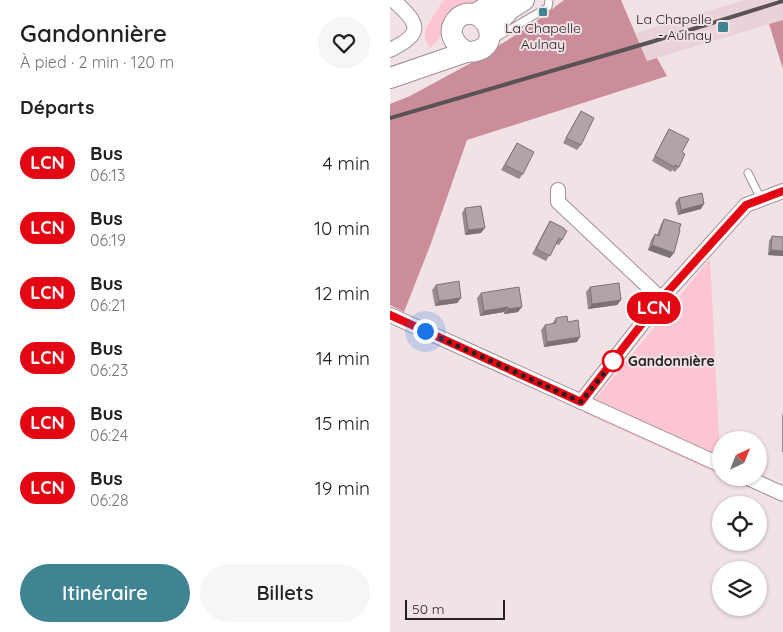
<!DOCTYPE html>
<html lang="fr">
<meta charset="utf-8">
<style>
:root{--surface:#fff;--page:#f6f6f6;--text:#222;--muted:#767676;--accent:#408393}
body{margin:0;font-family:Quicksand,sans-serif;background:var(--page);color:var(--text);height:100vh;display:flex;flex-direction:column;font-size:19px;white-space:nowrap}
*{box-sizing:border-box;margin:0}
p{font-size:16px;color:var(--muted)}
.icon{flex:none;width:28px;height:28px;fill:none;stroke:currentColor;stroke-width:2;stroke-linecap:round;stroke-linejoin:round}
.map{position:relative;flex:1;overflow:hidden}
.details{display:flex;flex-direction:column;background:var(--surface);width:390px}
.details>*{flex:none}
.badge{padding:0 10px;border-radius:16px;font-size:18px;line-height:32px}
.needle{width:32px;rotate:43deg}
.buttons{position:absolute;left:322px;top:431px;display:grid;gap:10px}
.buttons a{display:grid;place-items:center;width:55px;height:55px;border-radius:50%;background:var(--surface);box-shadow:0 1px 4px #0004;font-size:25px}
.scale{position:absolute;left:15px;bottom:12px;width:100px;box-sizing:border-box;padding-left:5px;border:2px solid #262122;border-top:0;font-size:14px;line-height:18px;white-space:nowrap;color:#262122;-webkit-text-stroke:4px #f1e2e5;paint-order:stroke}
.you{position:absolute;width:25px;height:25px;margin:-12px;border:4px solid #fff;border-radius:50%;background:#1a73e8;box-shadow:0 0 0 8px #1a73e833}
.map>.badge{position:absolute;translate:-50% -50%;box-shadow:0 0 0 2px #fff}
h2{padding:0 20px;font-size:19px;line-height:45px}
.round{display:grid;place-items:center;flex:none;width:52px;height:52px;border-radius:26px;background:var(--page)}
.summary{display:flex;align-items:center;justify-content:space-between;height:85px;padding:0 20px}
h1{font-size:24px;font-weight:600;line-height:38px}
.primary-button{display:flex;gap:10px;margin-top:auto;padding:10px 20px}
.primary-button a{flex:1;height:58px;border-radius:30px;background:var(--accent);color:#fff;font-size:20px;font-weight:600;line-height:58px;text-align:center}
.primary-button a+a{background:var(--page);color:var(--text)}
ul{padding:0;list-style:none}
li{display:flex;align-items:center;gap:15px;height:65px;padding:0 20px}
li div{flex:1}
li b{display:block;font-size:19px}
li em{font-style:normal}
li .badge{min-width:55px;font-weight:700;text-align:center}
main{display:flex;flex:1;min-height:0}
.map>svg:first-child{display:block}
.built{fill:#ead3d8}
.green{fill:#fdc5d2}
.forest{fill:#cc8d9b}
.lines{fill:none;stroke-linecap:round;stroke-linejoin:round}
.service-casing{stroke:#9e9193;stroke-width:9}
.minor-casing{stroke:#9e9193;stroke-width:16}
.secondary-casing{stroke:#9e9193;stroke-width:22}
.service{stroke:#fff;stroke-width:7}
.minor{stroke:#fff;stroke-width:14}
.secondary{stroke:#fff;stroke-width:20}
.rail{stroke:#5a5254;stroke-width:4}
.wall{fill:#988c8f}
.shaded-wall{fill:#7c7274}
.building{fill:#b1a3a6;stroke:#7c7274}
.line-casing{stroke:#fff;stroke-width:11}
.line{stroke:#e30613;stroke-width:8}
.walk{stroke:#262122;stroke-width:5;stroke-dasharray:0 9}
.poi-dot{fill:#408393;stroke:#f1e2e5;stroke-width:2}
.stop-dot{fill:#fff;stroke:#e30613;stroke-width:2.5}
.labels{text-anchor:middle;stroke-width:4;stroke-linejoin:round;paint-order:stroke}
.poi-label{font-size:14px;fill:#262122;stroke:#f1e2e5;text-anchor:end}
.stop-label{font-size:14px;font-weight:bold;fill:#262122;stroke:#f1e2e5;text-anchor:start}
</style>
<main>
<section class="details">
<div class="summary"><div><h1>Gandonnière</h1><p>À pied · 2 min · 120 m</p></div><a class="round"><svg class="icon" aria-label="heart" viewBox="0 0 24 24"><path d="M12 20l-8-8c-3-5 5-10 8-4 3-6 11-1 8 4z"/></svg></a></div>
<h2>Départs</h2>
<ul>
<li><span class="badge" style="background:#e30613;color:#fff">LCN</span><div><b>Bus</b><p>06:13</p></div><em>4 min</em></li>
<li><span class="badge" style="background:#e30613;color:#fff">LCN</span><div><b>Bus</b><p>06:19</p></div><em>10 min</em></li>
<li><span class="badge" style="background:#e30613;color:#fff">LCN</span><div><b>Bus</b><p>06:21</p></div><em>12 min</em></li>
<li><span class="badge" style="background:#e30613;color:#fff">LCN</span><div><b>Bus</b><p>06:23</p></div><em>14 min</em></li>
<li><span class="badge" style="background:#e30613;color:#fff">LCN</span><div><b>Bus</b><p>06:24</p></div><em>15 min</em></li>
<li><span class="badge" style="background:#e30613;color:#fff">LCN</span><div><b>Bus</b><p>06:28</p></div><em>19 min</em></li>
</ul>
<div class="primary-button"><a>Itinéraire</a><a>Billets</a></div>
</section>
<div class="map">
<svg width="393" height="632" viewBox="0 0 393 632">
<rect width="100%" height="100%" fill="#f1e2e5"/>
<path class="built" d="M354 0H393V20L257 61 246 33Z"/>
<g class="green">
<path d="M54 0H94L78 4 53 30 48 40 40 48C37 43 34 38 35 32 37 25 49 7 54 0Z"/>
<path d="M320 259 331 475 194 413Z"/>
</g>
<g class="forest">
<path d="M174 0H231L257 61 267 58 277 76 77 140 40 246 14 312 0 305V104L20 96 81 63 140 26Z"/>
<path d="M393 20V69L379 24Z"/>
</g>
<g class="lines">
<g class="service-casing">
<g id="service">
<path d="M102 40 158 7 159 0"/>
<path d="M358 173 371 199"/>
</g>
</g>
<g class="minor-casing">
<g id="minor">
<path d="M0 50C35 33 29 23 3 0"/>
<path d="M168 190V202L266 294 272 298"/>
<path d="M0 315 331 465"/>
<path d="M191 402 272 298 356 205 393 191"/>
<path d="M358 478 393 494"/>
</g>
</g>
<g class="secondary-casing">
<g id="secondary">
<path d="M87 13 108 0"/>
<path d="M100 31 120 9 134 0"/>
<path d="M0 78 76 52C119 53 95 0 69 17 55 30 63 43 76 52"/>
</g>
</g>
<use href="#service" class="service"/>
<use href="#minor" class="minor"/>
<use href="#secondary" class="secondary"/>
<path class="rail" d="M0 118 261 42 393 1"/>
</g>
<g class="wall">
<path d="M191 111V145L187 150 173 143Z"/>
<path d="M279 129 292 152 289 167 285 172 282 170 281 172 262 161 276 134Z"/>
<path d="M127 143 133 174 129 179 111 170Z"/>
<path d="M289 198 311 209 288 215 285 203Z"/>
<path d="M75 208 91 233 75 235 72 213Z"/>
<path d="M274 219 280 258 258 250 261 240 265 234 267 235 271 224Z"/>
<path d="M160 221 174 229 172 240 169 245 166 244 156 261 142 254 157 226Z"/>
<path d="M382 236 393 237V256L378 255 379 241Z"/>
<path d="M46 285 71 298 67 303 45 306 42 290Z"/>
<path d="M200 287 231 300 227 305 198 309 196 292Z"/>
<path d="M91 293 128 312 114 314V312L90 316 87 298Z"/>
<path d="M166 318 178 322 187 342 154 347 151 330 155 325 162 324Z"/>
<path d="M393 413V452H392V415Z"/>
</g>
<g class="shaded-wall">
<path d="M314 204 311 209 288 215 291 210Z"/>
<path d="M95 228 91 233 75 235 78 230Z"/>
<path d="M262 245 284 253 280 258 258 250Z"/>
<path d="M381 250 393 251V256L378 255Z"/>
<path d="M71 298 67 303 45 306 49 301Z"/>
<path d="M231 300 227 305 198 309 202 304Z"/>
<path d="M118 307 114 312 90 316 94 311Z"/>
<path d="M132 307 128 312 114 314 118 309Z"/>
<path d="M190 337 187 342 154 347 157 342Z"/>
</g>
<g class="building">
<path d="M191 111 204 118 191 145 176 138Z"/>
<path d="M279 129 299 139 292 152 295 154 289 167 285 165 284 167 265 156Z"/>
<path d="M127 143 144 152 133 174 115 165Z"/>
<path d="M312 193 314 204 291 210 289 198Z"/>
<path d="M91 206 95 228 78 230 75 208Z"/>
<path d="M274 219 291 224 289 230H290L284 253 262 245 265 234 269 236Z"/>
<path d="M160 221 174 228V229L177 231 172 240 169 238 160 256 146 249Z"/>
<path d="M382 236 393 237V251L381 250Z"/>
<path d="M69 281 71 298 49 301 46 285Z"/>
<path d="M229 283 231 300 202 304 200 287Z"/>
<path d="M129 287 132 307 118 309V307L94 311 91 293Z"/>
<path d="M177 316 178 322 188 320 190 337 157 342 155 325 166 323V318Z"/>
</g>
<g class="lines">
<g class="line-casing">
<path id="line" d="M0 315 191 402 272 298 356 205 393 191"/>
</g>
<use href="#line" class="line"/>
<path class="walk" d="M35 331 191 402 226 358 223 361"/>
</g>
<g class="poi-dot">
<rect x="148" y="7" width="10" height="10" rx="2.5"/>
<rect x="327" y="21" width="12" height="12" rx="2.5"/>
</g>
<circle class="stop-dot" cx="223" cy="361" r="10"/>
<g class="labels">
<g class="poi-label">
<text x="322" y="24">La Chapelle<tspan x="322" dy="16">- Aulnay</tspan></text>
<text x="153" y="33" text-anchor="middle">La Chapelle<tspan x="153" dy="16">Aulnay</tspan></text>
</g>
<g class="stop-label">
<text x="238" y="366">Gandonnière</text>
</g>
</g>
</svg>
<div class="buttons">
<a><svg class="needle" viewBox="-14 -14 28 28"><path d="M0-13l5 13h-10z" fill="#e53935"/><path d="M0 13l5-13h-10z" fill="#767676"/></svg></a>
<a><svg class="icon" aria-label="locate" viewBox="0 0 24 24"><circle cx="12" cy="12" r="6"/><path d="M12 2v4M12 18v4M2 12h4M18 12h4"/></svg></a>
<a><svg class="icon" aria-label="layers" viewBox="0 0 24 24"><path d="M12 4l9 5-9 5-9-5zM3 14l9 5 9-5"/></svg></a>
</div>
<div class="scale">50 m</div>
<div class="you" style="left:35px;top:331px"></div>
<b class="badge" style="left:264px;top:308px;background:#e30613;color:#fff">LCN</b>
</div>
</main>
